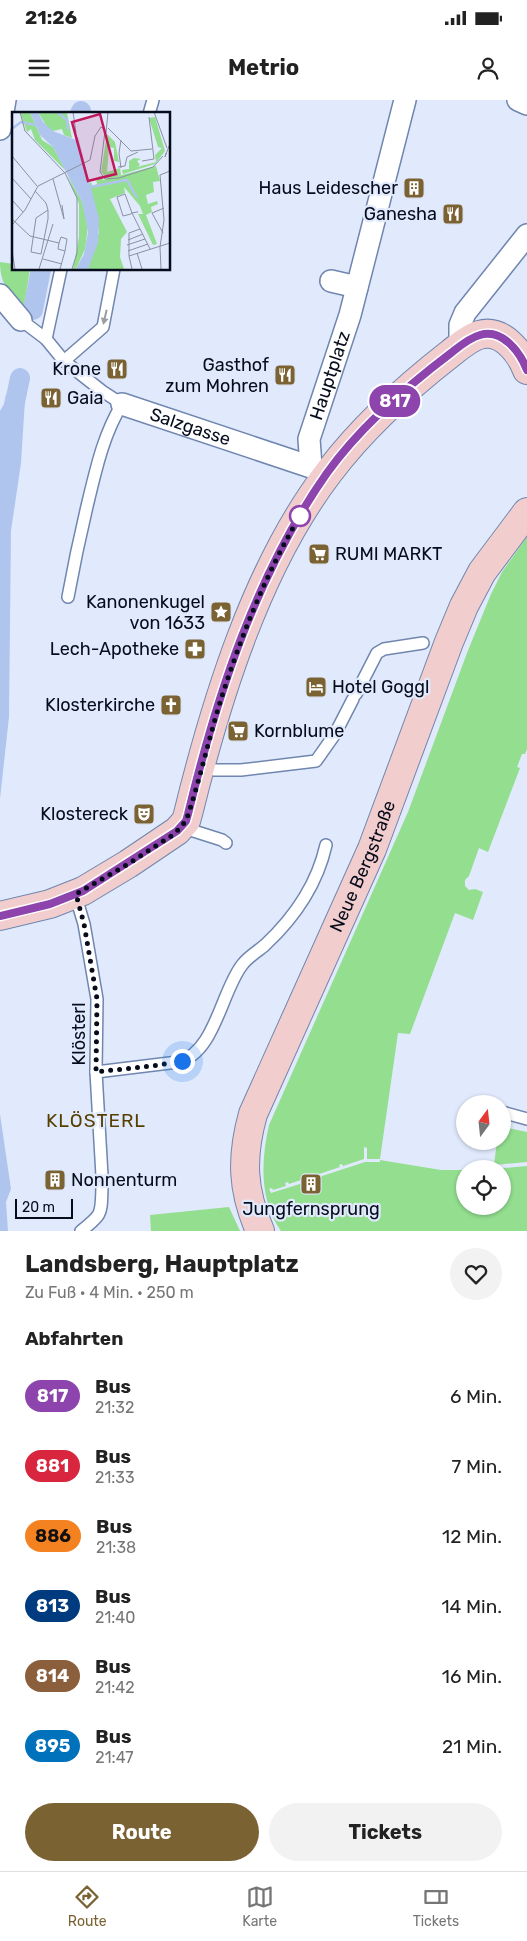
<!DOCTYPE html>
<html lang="de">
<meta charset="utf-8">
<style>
:root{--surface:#fff;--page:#f2f2f2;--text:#222;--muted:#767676;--line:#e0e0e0;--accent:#7a6233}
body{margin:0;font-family:Rubik,sans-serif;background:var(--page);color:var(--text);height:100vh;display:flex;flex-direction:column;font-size:19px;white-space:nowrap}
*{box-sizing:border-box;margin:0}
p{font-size:16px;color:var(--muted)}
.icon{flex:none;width:28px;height:28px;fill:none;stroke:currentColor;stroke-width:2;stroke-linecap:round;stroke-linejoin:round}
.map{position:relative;height:1131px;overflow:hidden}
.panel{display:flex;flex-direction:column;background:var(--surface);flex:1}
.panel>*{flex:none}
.badge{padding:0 10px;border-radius:16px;font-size:18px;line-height:32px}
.needle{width:32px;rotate:15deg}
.tools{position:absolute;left:456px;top:995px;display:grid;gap:10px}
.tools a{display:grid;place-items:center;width:55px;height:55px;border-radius:50%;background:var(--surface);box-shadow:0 1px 4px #0004;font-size:25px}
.scale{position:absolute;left:15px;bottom:12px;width:58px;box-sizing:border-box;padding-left:5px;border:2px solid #060c1b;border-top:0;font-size:14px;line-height:18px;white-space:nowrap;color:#060c1b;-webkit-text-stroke:4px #e0eafc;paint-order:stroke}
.you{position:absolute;width:25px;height:25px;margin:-12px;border:4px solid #fff;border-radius:50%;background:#1a73e8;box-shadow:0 0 0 8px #1a73e833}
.map>.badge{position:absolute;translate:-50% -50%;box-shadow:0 0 0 2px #fff}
h2{padding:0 25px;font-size:19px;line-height:45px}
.round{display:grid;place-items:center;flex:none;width:52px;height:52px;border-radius:26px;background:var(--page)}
.summary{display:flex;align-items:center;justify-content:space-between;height:85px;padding:0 25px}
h1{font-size:24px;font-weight:700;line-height:38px}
.primary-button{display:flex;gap:10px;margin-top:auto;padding:10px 25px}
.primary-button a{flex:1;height:58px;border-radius:30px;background:var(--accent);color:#fff;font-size:20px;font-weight:700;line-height:58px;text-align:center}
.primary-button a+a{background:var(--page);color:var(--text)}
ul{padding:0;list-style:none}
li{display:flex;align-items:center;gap:15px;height:70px;padding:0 25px}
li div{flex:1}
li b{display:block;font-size:19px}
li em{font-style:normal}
li .badge{min-width:55px;font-weight:700;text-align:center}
.status{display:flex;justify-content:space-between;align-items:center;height:35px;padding:0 25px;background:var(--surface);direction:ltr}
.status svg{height:14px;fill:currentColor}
header{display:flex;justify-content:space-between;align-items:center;height:65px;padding:0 25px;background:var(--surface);font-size:22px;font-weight:700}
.tab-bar{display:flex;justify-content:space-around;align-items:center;height:70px;border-top:1px solid var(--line);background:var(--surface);font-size:14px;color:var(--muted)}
.tab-bar a{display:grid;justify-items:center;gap:2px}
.tab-bar .current{color:var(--accent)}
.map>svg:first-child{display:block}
.green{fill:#93de8f}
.water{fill:#b0c5ee}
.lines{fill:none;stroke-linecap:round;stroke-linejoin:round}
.canal{stroke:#b0c5ee;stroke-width:20}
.lane-casing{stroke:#7086af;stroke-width:14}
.street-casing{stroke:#7086af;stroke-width:24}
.secondary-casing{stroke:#7086af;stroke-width:30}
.lane{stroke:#fff;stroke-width:11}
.street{stroke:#fff;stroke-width:21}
.secondary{stroke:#f2cdcd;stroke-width:28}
.oneway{fill:#9b9ea4}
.line-casing{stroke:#fff;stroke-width:11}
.line{stroke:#8e44ad;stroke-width:8}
.walk{stroke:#060c1b;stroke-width:5;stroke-dasharray:0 9}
.stop-dot{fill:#fff;stroke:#8e44ad;stroke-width:2.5}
.labels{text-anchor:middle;stroke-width:4.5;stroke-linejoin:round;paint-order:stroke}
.poi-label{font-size:18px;fill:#060c1b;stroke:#e0eafc;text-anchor:end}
.street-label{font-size:18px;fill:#060c1b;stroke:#e0eafc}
.neighbourhood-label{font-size:19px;letter-spacing:1px;fill:#583f00;stroke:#e0eafc}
.inset-river{fill:none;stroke:#b0c5ee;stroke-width:2.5}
.inset-road{fill:none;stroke:#8991a2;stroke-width:1}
.view{fill:#c2185b;fill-opacity:0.15;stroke:#c2185b;stroke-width:2.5}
.inset-edge{fill:none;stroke:#060c1b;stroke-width:2.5}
</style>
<div class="status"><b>21:26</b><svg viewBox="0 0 49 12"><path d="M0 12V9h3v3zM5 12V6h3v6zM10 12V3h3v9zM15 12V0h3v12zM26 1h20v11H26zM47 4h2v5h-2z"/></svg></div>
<header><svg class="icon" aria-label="menu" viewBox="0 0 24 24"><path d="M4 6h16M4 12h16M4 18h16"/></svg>Metrio<svg class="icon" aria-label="person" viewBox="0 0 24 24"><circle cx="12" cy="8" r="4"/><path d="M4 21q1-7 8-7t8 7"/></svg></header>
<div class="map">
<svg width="527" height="1131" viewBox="0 0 527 1131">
<rect width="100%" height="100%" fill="#e0eafc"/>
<g class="green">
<path d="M0 162 14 164V169H30L24 207C8 194 0 183 0 162Z"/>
<path d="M527 437V649L525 654H522L517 667 520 668 488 752 479 748 469 776 465 780V786L469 790 475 789 483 792 473 820 455 813 410 934 398 933 380 1059H367V1048L364 1047V1059L343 1066 342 1064 339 1065 340 1067 289 1084 288 1082 285 1083 286 1086 273 1090 272 1088 269 1089 271 1093 303 1083 308 1088 312 1089 318 1085 319 1077 365 1062H380V1060L441 1070H465V1106H502V1069H493L527 1066V1131H281C259 1100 261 1060 269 1025L408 712 467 553 491 494 502 472Z"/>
<path d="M503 1027 527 1032V1062L494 1065 497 1041H502Z"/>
<path d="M229 1107 240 1131H151L150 1115Z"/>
</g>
<g class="water">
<path d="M6 294 25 300 21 363 11 431 9 617 0 699V311L4 304Z"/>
<path d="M0 1014 11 1089 6 1102 8 1131H0Z"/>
</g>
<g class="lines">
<g class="canal">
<path d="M80 14 81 11"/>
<path d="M33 210 41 169"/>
<path d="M0 360 9 331 20 278"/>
</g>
<g class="lane-casing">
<g id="lane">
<path d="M149 14 153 0"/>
<path d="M21 220 46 239 64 261 102 291 122 304C104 334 97 365 89 398 81 431 74 464 68 497"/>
<path d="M46 239 61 169"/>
<path d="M64 261 103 227 114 169"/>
<path d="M356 594 377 553 384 549 423 543"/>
<path d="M201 668 215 670H241L316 661 335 634 353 599"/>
<path d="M181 727 222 740 226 743"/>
<path d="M75 794 84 824 97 899 96 972 102 1076"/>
<path d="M96 972 178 962C215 953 221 892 242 865 248 857 257 852 265 845 295 817 317 785 326 745"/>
<path d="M502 1012 527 1019"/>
<path d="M81 1131C103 1114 101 1114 102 1087"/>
</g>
</g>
<g class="street-casing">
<g id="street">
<path d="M518 0 527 4"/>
<path d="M0 29 5 0"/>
<path d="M331 181 357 187"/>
<path d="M0 195 21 220"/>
<path d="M460 246V225L465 213 527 135"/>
<path id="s1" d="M122 304 323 371"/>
<path id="s2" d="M311 366 309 339 350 215 405 0"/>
</g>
</g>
<g class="secondary-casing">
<g id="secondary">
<path d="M0 816 50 804 83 791 128 764 177 731 186 721 188 714C216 600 257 466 329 372 363 327 406 288 451 253 460 246 469 238 479 235 502 228 520 252 527 270"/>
<path id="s3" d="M260 1131C242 1090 241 1057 253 1014L372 749 449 542 464 506 482 472 527 412"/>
</g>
</g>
<use href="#lane" class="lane"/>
<use href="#street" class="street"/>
<use href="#secondary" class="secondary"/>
</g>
<defs><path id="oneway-solid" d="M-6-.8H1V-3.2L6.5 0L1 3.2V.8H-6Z" transform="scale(1.25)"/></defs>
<use class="oneway" href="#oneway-solid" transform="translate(105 217) rotate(103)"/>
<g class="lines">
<g class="line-casing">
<path id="line" d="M0 816 50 804 83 791 177 731 186 721 188 714C217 595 256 474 327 373 360 327 406 287 451 253 460 246 469 238 480 235 502 228 520 252 527 270"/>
</g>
<use href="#line" class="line"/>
<path class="walk" d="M182 961 159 965 96 972 97 899 84 824 76 794 128 764 171 736 177 731 186 721C200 680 209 637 222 596 242 534 267 471 300 416"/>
</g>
<defs>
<g id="building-square" transform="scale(1.125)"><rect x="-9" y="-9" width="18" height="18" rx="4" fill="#7a6233" stroke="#e0eafc"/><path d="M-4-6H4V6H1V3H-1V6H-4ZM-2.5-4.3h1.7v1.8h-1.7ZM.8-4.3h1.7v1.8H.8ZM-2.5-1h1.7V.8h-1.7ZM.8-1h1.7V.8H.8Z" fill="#fff"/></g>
<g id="restaurant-square" transform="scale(1.125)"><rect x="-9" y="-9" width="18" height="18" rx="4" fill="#7a6233" stroke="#e0eafc"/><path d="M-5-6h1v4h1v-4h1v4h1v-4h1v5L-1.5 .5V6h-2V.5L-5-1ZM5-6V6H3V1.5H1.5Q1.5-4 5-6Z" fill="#fff"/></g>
<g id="supermarket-square" transform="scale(1.125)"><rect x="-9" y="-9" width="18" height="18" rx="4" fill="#7a6233" stroke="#e0eafc"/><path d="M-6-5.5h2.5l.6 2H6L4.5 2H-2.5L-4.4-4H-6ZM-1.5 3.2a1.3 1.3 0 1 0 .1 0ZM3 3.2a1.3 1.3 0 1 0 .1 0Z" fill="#fff"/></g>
<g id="sight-square" transform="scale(1.125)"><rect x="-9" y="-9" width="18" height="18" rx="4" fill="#7a6233" stroke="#e0eafc"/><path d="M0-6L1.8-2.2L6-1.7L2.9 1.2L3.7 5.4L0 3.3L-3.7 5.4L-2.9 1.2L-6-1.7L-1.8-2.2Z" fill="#fff"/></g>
<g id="pharmacy-square" transform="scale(1.125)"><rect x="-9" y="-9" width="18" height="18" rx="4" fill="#7a6233" stroke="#e0eafc"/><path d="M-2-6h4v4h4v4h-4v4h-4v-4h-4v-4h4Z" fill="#fff"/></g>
<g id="hotel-square" transform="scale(1.125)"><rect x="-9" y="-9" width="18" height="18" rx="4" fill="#7a6233" stroke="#e0eafc"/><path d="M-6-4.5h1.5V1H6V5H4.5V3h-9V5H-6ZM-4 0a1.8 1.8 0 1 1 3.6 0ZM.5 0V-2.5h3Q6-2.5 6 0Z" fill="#fff"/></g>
<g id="church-square" transform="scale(1.125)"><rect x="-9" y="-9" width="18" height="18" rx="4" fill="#7a6233" stroke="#e0eafc"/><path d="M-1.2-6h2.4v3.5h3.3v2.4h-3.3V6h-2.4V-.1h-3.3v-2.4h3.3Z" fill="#fff"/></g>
<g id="theatre-square" transform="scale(1.125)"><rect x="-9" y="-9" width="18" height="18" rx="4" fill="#7a6233" stroke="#e0eafc"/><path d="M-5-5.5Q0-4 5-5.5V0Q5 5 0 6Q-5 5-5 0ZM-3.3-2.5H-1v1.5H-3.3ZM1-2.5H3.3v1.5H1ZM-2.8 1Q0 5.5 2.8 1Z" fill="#fff"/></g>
</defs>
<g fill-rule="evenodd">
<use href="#building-square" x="414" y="88"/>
<use href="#restaurant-square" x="453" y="114"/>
<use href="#restaurant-square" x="117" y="269"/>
<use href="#restaurant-square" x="285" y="275"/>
<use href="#restaurant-square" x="51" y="298"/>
<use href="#supermarket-square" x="319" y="454"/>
<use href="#sight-square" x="221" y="512"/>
<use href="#pharmacy-square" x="195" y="549"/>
<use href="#hotel-square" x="316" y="587"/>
<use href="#church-square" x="171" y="605"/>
<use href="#supermarket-square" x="238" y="631"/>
<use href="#theatre-square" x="144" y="714"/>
<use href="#building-square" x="55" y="1080"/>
<use href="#building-square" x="311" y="1084"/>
</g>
<circle class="stop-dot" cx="300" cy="416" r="10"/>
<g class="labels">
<g class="poi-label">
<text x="398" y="94">Haus Leidescher</text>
<text x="437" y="120">Ganesha</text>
<text x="269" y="271">Gasthof<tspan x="269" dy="21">zum Mohren</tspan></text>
<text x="101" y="275">Krone</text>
<text x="67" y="304" text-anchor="start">Gaia</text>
<text x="335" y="460" text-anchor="start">RUMI MARKT</text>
<text x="205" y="508">Kanonenkugel<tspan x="205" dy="21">von 1633</tspan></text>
<text x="179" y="555">Lech-Apotheke</text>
<text x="332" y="593" text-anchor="start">Hotel Goggl</text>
<text x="155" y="611">Klosterkirche</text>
<text x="254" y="637" text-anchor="start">Kornblume</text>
<text x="128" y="720">Klostereck</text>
<text x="71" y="1086" text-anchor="start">Nonnenturm</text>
<text x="311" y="1115" text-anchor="middle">Jungfernsprung</text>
</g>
<g class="street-label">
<text dy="6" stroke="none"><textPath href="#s2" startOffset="94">Hauptplatz</textPath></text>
<text dy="6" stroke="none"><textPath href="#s1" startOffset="72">Salzgasse</textPath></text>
<text dy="6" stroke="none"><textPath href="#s3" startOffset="391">Neue Bergstraße</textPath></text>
<text transform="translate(79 934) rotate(-90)" y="6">Klösterl</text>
</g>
<g class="neighbourhood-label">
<text x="96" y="1027">KLÖSTERL</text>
</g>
</g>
<g transform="translate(12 12)">
<rect width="158" height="158" fill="#e0eafc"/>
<path d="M8 0H18L30 28 41 35 54 59 23 28 19 17 15 20ZM26 0 55 1 60 26 52 23 50 17 41 19 35 15ZM143 5 153 39 143 52 111 62 110 58 117 57V49L122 46 129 47 125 49 128 53 125 55 144 50 143 43 150 36 146 35 137 6ZM95 22 103 30 107 50 102 49V36L97 35 95 60 108 56 109 63 96 67 89 60ZM144 54 148 69 141 70 142 80 134 83 136 92 145 89 146 92 139 95 140 100 134 103 145 132 141 133 126 102H131L128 94 112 75 113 81 98 87 115 120 109 127 108 145 112 157 118 156 113 157H76L87 120 77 72 79 70 81 75 85 72 84 66 88 64 91 68ZM55 62 70 90 76 114 73 137 64 157H61L67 125V92Z" fill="#93de8f"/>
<path d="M18 0H26L31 10 41 19 64 28 66 25 87 107 86 131 76 157H64L72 142 76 120 70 90 41 35 28 23Z" fill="#b0c5ee"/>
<path class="inset-river" d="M45 0 55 8 56 18M1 16 9 10 23 13M78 75 115 68 125 86"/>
<path class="inset-road" d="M8 0 13 19 53 61 65 86V141L60 157M61 0 64 21M142 0 155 36M96 16 119 39 140 37M93 19 88 60 93 67 107 66 141 55 151 44M94 21 96 0M109 28 107 41 109 56M154 41 153 45 157 34M0 44 25 74M130 49 142 47 137 5M106 55 113 54 115 45 126 40M0 66 19 87M41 67 52 107 50 93M23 79 34 91 36 98V107L29 142 19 140 24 106 36 98M0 88 11 100M126 100H125L120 101 119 102 111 104 105 85 113 82 120 101 138 137M0 107 18 124 47 131 46 137 53 139 48 157M0 113 13 98 26 74 78 48 83 24 89 15 92 17M151 121 140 101 152 96M116 128 131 122M47 131 49 125 55 127 53 139M115 133 133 127M0 139 3 157M116 139 136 132M125 141 130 157M117 144V121L128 117M31 147 50 152M27 157 41 112M120 157 117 144 158 131M149 157 148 135 152 108 148 63 158 59"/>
<path class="view" d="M88 2 104 62 76 69 60 10Z"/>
<rect width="158" height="158" class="inset-edge"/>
</g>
</svg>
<div class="tools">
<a><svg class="needle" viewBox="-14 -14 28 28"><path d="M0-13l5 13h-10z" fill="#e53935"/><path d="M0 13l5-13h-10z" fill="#767676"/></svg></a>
<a><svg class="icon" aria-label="locate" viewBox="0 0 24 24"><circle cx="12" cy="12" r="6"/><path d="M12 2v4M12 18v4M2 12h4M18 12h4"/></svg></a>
</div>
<div class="scale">20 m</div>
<div class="you" style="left:182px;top:961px"></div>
<b class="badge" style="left:395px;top:301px;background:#8e44ad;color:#fff">817</b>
</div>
<section class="panel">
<div class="summary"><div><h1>Landsberg, Hauptplatz</h1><p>Zu Fuß · 4 Min. · 250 m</p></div><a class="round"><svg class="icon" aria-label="heart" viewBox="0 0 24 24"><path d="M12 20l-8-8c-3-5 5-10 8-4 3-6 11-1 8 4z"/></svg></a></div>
<h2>Abfahrten</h2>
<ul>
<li><span class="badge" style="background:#8e44ad;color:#fff">817</span><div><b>Bus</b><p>21:32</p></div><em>6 Min.</em></li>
<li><span class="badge" style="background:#d7263d;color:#fff">881</span><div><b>Bus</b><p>21:33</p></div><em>7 Min.</em></li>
<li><span class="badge" style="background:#f58220;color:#111">886</span><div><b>Bus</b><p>21:38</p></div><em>12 Min.</em></li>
<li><span class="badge" style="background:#003b80;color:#fff">813</span><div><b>Bus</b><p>21:40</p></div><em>14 Min.</em></li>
<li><span class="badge" style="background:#8b5e3c;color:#fff">814</span><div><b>Bus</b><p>21:42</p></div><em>16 Min.</em></li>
<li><span class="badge" style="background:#0072bc;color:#fff">895</span><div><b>Bus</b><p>21:47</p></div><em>21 Min.</em></li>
</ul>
<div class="primary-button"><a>Route</a><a>Tickets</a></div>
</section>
<nav class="tab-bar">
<a class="current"><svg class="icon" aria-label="directions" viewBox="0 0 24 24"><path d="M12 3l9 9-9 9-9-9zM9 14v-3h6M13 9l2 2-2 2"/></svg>Route</a>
<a><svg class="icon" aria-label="map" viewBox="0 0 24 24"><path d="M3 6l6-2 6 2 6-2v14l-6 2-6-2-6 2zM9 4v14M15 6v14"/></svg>Karte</a>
<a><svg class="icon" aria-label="tickets" viewBox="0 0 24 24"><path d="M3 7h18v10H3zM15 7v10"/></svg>Tickets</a>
</nav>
